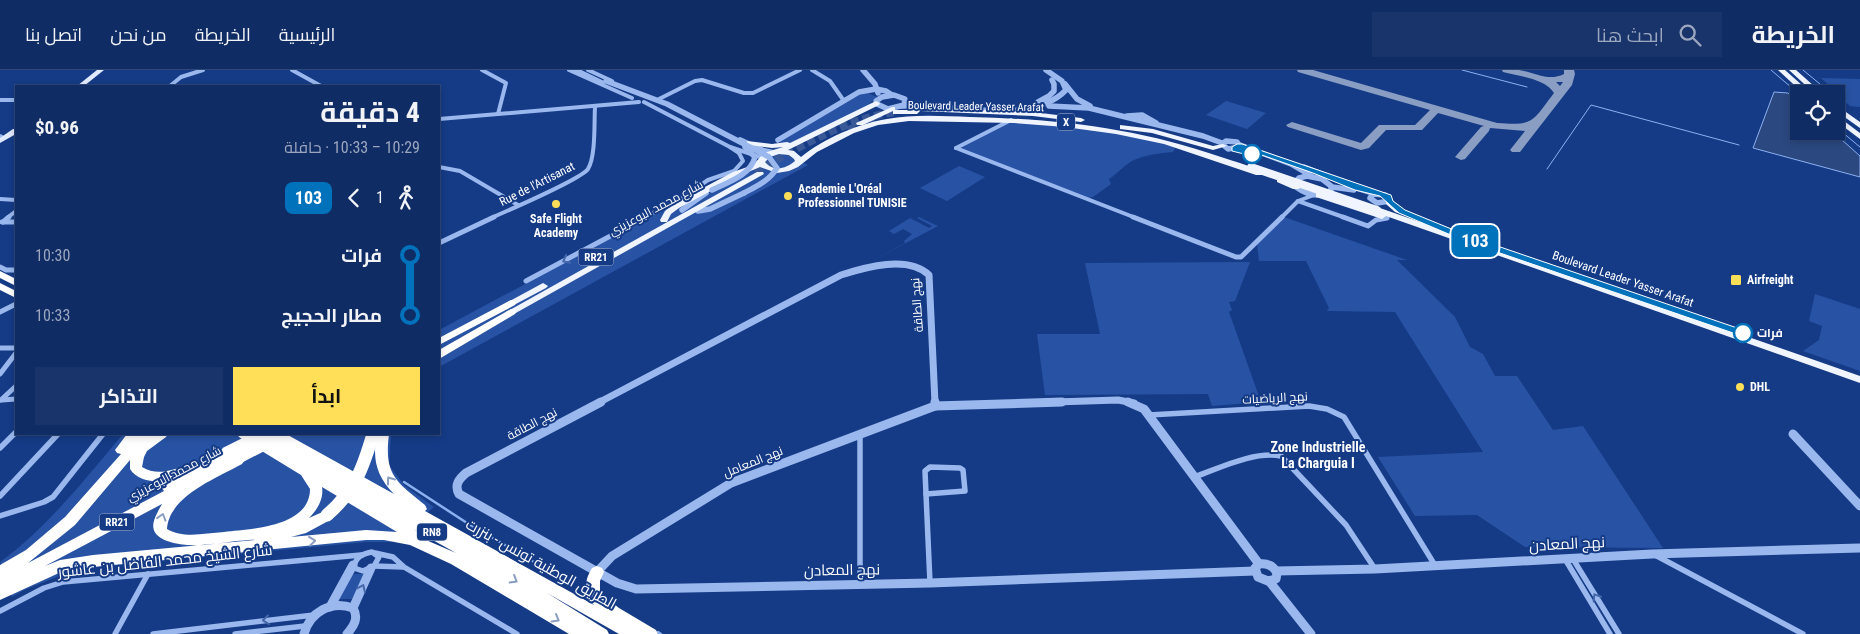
<!DOCTYPE html>
<html lang="ar">
<meta charset="utf-8">
<style>
:root{--surface:#102c64;--page:#19346a;--text:#f1f3f6;--muted:#9ca7bf;--line:#304878;--accent:#ffdf57}
body{margin:0;font-family:"Roboto Condensed",Cairo,sans-serif;background:var(--page);color:var(--text);direction:rtl;height:100vh;display:flex;flex-direction:column;font-size:19px;white-space:nowrap}
*{box-sizing:border-box;margin:0}
p{font-size:16px;color:var(--muted)}
.icon{flex:none;width:28px;height:28px;fill:none;stroke:currentColor;stroke-width:2;stroke-linecap:round;stroke-linejoin:round}
.map{position:relative;flex:1;overflow:hidden;direction:ltr}
.panel{position:absolute;left:15px;top:15px;width:425px;height:350px;display:flex;flex-direction:column;background:var(--surface);border-radius:0px;box-shadow:0 2px 8px #0003,0 0 0 1px var(--line);direction:rtl}
.panel>*{flex:none}
.badge{padding:0 10px;border-radius:8px;font-size:18px;line-height:32px}
.fabs{position:absolute;left:1790px;top:15px;display:grid;gap:10px}
.fabs a{display:grid;place-items:center;width:55px;height:55px;border-radius:0px;background:var(--surface);box-shadow:0 2px 8px #0003,0 0 0 1px var(--line);font-size:25px}
.map>.badge{position:absolute;translate:-50% -50%;box-shadow:0 0 0 2px #fff}
.legs{display:flex;align-items:center;gap:8px;height:55px;padding:0 20px;font-size:16px}
.legs p{margin-inline-start:auto}
.headline{display:flex;align-items:center;justify-content:space-between;height:85px;padding:0 20px}
h1{font-size:28px;font-weight:700;line-height:38px}
.action{display:flex;gap:10px;margin-top:auto;padding:10px 20px}
.action a{flex:1;height:58px;border-radius:0px;background:var(--accent);color:#111;font-size:20px;font-weight:700;line-height:58px;text-align:center}
.action a+a{background:var(--page);color:var(--text)}
ul{padding:0 20px;list-style:none}
li{display:flex;align-items:center;gap:18px;height:60px;font-size:19px}
li i{display:grid;place-items:center;width:8px;height:100%;margin:0 6px;background:currentColor}
li i::after{content:'';width:12px;height:12px;margin:-6px;border:4px solid;border-radius:50%;background:var(--surface)}
li p{margin-inline-start:auto}
li:first-child i{background:linear-gradient(#0000 50%,currentColor 0)}
li:last-child i{background:linear-gradient(currentColor 50%,#0000 0)}
header{display:flex;align-items:center;gap:30px;box-sizing:border-box;height:70px;padding:0 25px;background:var(--surface);border-bottom:1px solid var(--line)}
header strong{font-size:24px}
nav{display:flex;gap:28px;margin-inline-start:auto;font-size:18px}
.search{width:350px;height:45px;background:var(--page);display:flex;align-items:center;gap:12px;box-sizing:border-box;padding:0 18px;border-radius:0px;color:var(--muted);font-size:19px}
.map>svg:first-child{display:block}
.green{fill:#2853a4}
.water{fill:#2b4880;stroke:#8cb1f1}
.lines{fill:none;stroke-linecap:round;stroke-linejoin:round}
.stream-far1{stroke:#8cb1f1;stroke-width:1}
.stream{stroke:#8cb1f1;stroke-width:2.5}
.taxiway{fill:#8a9dc2;fill-rule:evenodd}
.trunk-tunnel{stroke:#385898;stroke-width:8;stroke-dasharray:8 4;stroke-linecap:butt}
.minor-far2{stroke:#9ab8ee;stroke-width:4}
.minor-far1{stroke:#9ab8ee;stroke-width:5}
.minor{stroke:#9ab8ee;stroke-width:5.5}
.tertiary-far2{stroke:#9ab8ee;stroke-width:5.5}
.tertiary-far1{stroke:#9ab8ee;stroke-width:7}
.tertiary{stroke:#9ab8ee;stroke-width:9}
.primary{fill:#e1eaff;fill-rule:evenodd}
.trunk{fill:#f0f4ff;fill-rule:evenodd}
.motorway{fill:#fff;fill-rule:evenodd}
.tertiary-bridge{stroke:#9ab8ee;stroke-width:5.5}
.trunk-bridge{stroke:#f0f4ff;stroke-width:8}
.motorway-bridge{stroke:#fff;stroke-width:13}
.oneway{stroke:#4467aa}
.oneway2{stroke:#8a9dc2}
.line-1{fill:#0072bc;stroke:#fff}
.stop-1-dot{fill:#fff;stroke:#0072bc;stroke-width:2.5}
.poi-dot{fill:#ffdf57;stroke:#153b86;stroke-width:2}
.labels{text-anchor:middle;stroke-width:4;stroke-linejoin:round;paint-order:stroke}
.far-street-label{font-size:11px;fill:#fff;stroke:#153b86}
.shield{fill:#153b86;stroke:#b9c4db;stroke-width:1}
.shield-label{font-size:11px;font-weight:bold;fill:#fff}
.street-label{font-size:12px;fill:#fff;stroke:#153b86}
.poi-label{font-size:12px;font-weight:bold;fill:#fff;stroke:#153b86;text-anchor:start}
.stop-label{font-size:12px;font-weight:bold;fill:#fff;stroke:#153b86;text-anchor:start}
.neighbourhood-label{font-size:14px;font-weight:bold;fill:#fff;stroke:#153b86}
.near-street-label{font-size:15px;fill:#fff;stroke:#153b86}
</style>
<header>
<strong>الخريطة</strong>
<div class="search"><svg class="icon" aria-label="search" viewBox="0 0 24 24"><circle cx="10" cy="10" r="6"/><path d="M15 15l6 6"/></svg>ابحث هنا</div>
<nav><a>الرئيسية</a><a>الخريطة</a><a>من نحن</a><a>اتصل بنا</a></nav>
</header>
<div class="map">
<svg width="1860" height="564" viewBox="0 0 1860 564">
<rect width="100%" height="100%" fill="#153b86"/>
<g class="green">
<path d="M1821 8 1860 9V37L1850 36 1832 21H1836Z"/>
<path d="M868 23 877 27 867 36 782 83 808 95 439 297V260L716 112 742 100 769 84 785 68 859 25Z"/>
<path d="M1226 31 1266 43 1247 59 1206 45Z"/>
<path d="M1022 49 1075 54 1172 75 1175 79 1173 82C1159 83 1146 85 1134 90 1125 94 1117 104 1109 109L1111 114 1093 127 1088 128 961 78 995 58Z"/>
<path d="M959 96 985 107 947 131 920 118Z"/>
<path d="M919 147 938 156 870 192 905 173 904 171 912 164 903 159 894 164 889 161 910 148 929 158 932 156 917 148Z"/>
<path d="M1284 147 1407 190H1397L1455 247 1470 277 1483 284 1495 306H1517L1553 360 1583 356 1663 478 1525 477 1477 445 1415 446 1378 387 1483 382 1395 242 1327 241 1329 238 1306 191H1259L1257 174Z"/>
<path d="M1250 192 1235 231 1229 232 1232 240 1229 242 1261 332 1212 336 1208 324 1045 325 1037 264H1100L1085 193Z"/>
<path d="M1815 224 1860 239V301L1803 281 1819 270 1822 256 1809 251Z"/>
<path d="M123 364H391L389 395 404 415 434 437 391 472H366L77 499 24 520 12 527 0 492C48 457 85 409 123 364Z"/>
<path d="M353 504H366L352 529H339Z"/>
</g>
<path class="water" d="M1774 22 1788 23 1799 32V61H1832L1860 86V107L1753 78Z"/>
<g class="lines">
<g class="stream-far1">
<path d="M1462 0 1527 17"/>
<path d="M1771 0 1799 24"/>
<path d="M1803 0 1832 24"/>
<path d="M1836 28 1841 31"/>
<path d="M1836 57 1860 77"/>
<path d="M1547 99 1591 35 1739 75"/>
</g>
<g class="stream">
<path d="M404 412 467 453 553 503"/>
<path d="M658 562 661 564"/>
</g>
<path class="taxiway" d="M1297 0H1313L1497 53C1534 56 1532 52 1554 23 1546 9 1519 6 1503 2L1502 0C1507 0 1513 0 1519 0 1533 2 1549 12 1564 4V0H1574L1575 4 1572 15 1520 82H1512L1510 80 1525 61 1490 58 1489 61 1465 89 1461 90 1455 87 1481 57 1484 56 1438 43 1422 60H1386L1369 78 1361 80 1288 57 1286 55 1292 52 1361 73 1379 55H1415L1430 40 1298 2ZM1556 12H1563L1560 16Z"/>
<g class="trunk-tunnel">
<path d="M848 60 875 51"/>
<path d="M755 102C800 77 844 49 896 42"/>
</g>
<g class="minor-far2">
<path d="M292 0 321 16"/>
<path d="M482 0 506 13 498 44"/>
<path d="M569 0 632 28"/>
<path d="M588 0 612 11"/>
<path d="M812 0 830 11 844 31"/>
<path d="M170 16 181 7 203 0"/>
<path d="M659 29 695 11 702 10 744 23H753L800 0"/>
<path d="M0 30H16"/>
<path d="M644 32 730 77 763 88"/>
<path d="M439 49 639 32"/>
<path d="M0 66 2 67"/>
<path d="M740 69 764 80 774 82"/>
<path d="M956 78 1136 148"/>
<path d="M956 78 1011 50"/>
<path d="M439 97 460 101 518 135"/>
<path d="M0 129 16 130"/>
<path d="M1298 131 1346 148"/>
<path d="M7 148 16 141"/>
<path d="M491 148C507 141 581 109 588 99 596 86 594 52 595 37"/>
<path d="M644 148 682 128 708 110 734 101 743 91 739 83 730 77"/>
<path d="M1281 148 1298 131 1314 125"/>
</g>
<g class="minor-far1">
<path d="M1133 147 1236 187H1241L1282 147"/>
<path d="M1343 147 1368 156 1376 150 1387 148"/>
<path d="M2 152H16"/>
<path d="M3 152 9 147"/>
<path d="M439 173 494 147"/>
<path d="M0 197 6 200H16"/>
<path d="M526 211 646 147"/>
<path d="M0 242 16 234"/>
<path d="M0 278H16"/>
<path d="M0 304 16 283"/>
<path d="M1 330 16 316"/>
<path d="M2 330 16 329"/>
</g>
<g class="minor">
<path d="M1149 345 1309 336 1327 339 1344 347 1436 497"/>
<path d="M860 364V514"/>
<path d="M0 378 16 362"/>
<path d="M930 397 960 398 963 400 965 421 926 424 925 401Z"/>
<path d="M1194 407C1220 398 1253 381 1281 386L1346 455 1375 499"/>
<path d="M926 424 930 513"/>
<path d="M0 426 58 364"/>
<path d="M0 446 44 432 53 427 103 364"/>
<path d="M372 482 379 487 374 496 363 501 354 498C355 487 362 484 372 482Z"/>
<path d="M375 483 393 487 404 497 517 564"/>
<path d="M1655 485 1803 564"/>
<path d="M1565 489 1610 564"/>
<path d="M1573 489 1619 564"/>
<path d="M374 496 403 497"/>
<path d="M0 541 44 518 63 512 361 485"/>
<path d="M115 564 148 504"/>
<path d="M153 564 314 545"/>
<path d="M235 564 305 556"/>
</g>
<g class="tertiary-far2">
<path d="M575 0 602 13"/>
<path d="M863 0 875 14 878 23"/>
<path d="M1065 14 1077 29 1090 36"/>
<path d="M894 25 905 29 904 35 888 39 877 34 876 31 882 27Z"/>
<path d="M1038 32 1049 26 1054 21V14L1052 10"/>
<path d="M902 36C948 32 1031 57 1066 20L1062 11 1046 0"/>
<path d="M1049 36 1089 38 1203 66 1222 73"/>
<path d="M1127 46 1142 45 1156 53"/>
<path d="M778 70 859 22 876 19 886 21 892 25"/>
<path d="M1226 71 1237 72 1240 77 1228 79 1222 74Z"/>
<path d="M1240 75 1291 94 1313 107"/>
<path d="M1304 97 1358 118"/>
<path d="M1307 106 1322 109 1331 116V121C1319 128 1307 125 1296 117L1295 112 1299 108Z"/>
<path d="M1332 117 1354 120"/>
<path d="M1353 117 1375 124"/>
<path d="M1373 124 1385 125 1390 131 1377 133 1370 128Z"/>
<path d="M682 140 706 123"/>
<path d="M698 141 710 139 744 123"/>
</g>
<g class="tertiary-far1">
<path d="M598 333 841 205C866 197 908 185 929 205L935 333"/>
<path d="M1024 333 1118 330 1134 333"/>
</g>
<g class="tertiary">
<path d="M601 332 466 403C459 409 454 415 459 424L617 513 636 519 930 513 1255 501"/>
<path d="M935 332V336"/>
<path d="M1128 332 1144 339 1259 494"/>
<path d="M1793 364 1860 436"/>
<path d="M1259 494C1267 493 1273 495 1277 503L1276 509 1268 511 1258 507 1255 498Z"/>
<path d="M1276 501 1375 499 1652 484 1860 478"/>
<path d="M597 502 612 486 731 413 935 336 1062 332"/>
<path d="M1269 511 1311 564"/>
<path d="M330 537 353 495"/>
<path d="M353 538 371 498"/>
<path d="M304 564C310 542 331 530 353 538 359 548 354 556 347 564"/>
</g>
<g class="primary">
<path d="M97 0H104L84 16H77Z"/>
<path d="M13 59H16V64L0 73V68Z"/>
</g>
<g class="trunk">
<path d="M1778 0H1785L1812 24H1804Z"/>
<path d="M1789 0H1796L1823 24H1815Z"/>
<path d="M876 31 880 33 879 35 788 80 794 81 801 87C825 68 857 54 887 49 914 44 943 46 970 47 1058 49 1137 58 1221 87 1232 91 1254 96 1263 103L1262 105H1256L1164 74 1116 64 1065 57 1014 53 909 51 878 55 854 63 817 82 798 97 789 101 777 103 760 97 739 106 679 138 671 144 667 152H661L660 150 665 141 673 134 733 102 753 95 764 83 783 77 772 78 750 75H747V71L772 74 787 72 790 73ZM779 84 789 85 794 89 795 91C786 99 773 102 765 92L770 87Z"/>
<path d="M1836 35 1860 52V58L1836 41Z"/>
<path d="M892 37H895V40H912V37H915L1033 42 1081 48 1085 50 1081 52 1033 46 920 41 917 44H893V41L863 55H857L856 53Z"/>
<path d="M1836 45 1860 63V69L1836 51Z"/>
<path d="M1120 55 1153 59 1213 76 1223 74 1227 76 1213 80 1152 63 1120 59Z"/>
<path d="M757 102H763L764 104 514 244H508L506 242Z"/>
<path d="M1277 108H1283L1300 117 1299 119H1293L1277 112Z"/>
<path d="M1316 123H1322L1373 140 1374 138H1380L1860 306V313L1386 146 1382 149 1316 127Z"/>
<path d="M1386 130H1392L1401 138 1418 146 1414 149 1395 142 1386 134Z"/>
<path d="M543 213 548 216 546 218 514 235 511 236 506 233Z"/>
</g>
<g class="motorway">
<path d="M0 201 16 209V216L0 208Z"/>
<path d="M0 213 16 221V228L0 220Z"/>
<path d="M511 230 515 231 516 233 515 235 439 275V268Z"/>
<path d="M511 239 515 240 516 242 515 244 439 289V280Z"/>
<path d="M127 364H168L166 367 147 381 144 387 142 397C163 410 181 392 194 398L229 380 233 382 235 385 234 388H242L244 391 242 394C217 408 169 426 167 459 184 469 205 463 224 462 251 459 310 457 310 419L301 405 239 367 237 364H252L259 368 261 364H286L394 424C376 406 372 388 377 364H389C384 404 395 411 425 435L427 439 425 441 594 535C583 523 584 511 592 498L597 496 602 498 604 502 600 511V523L619 538 656 560 658 564H619L547 523 607 560 609 564H569L451 494 410 475 384 470H366L93 497 59 503 0 530V495L26 480 65 447 121 384 117 383 115 380ZM130 390V399C138 412 158 413 172 410L164 415 162 418 164 421 28 493 75 455ZM322 417 397 462 366 460 291 467 306 463 332 449 334 445 332 441 327 440 309 448C317 440 324 429 322 417ZM162 434C153 450 146 463 167 471 189 479 213 474 236 471 242 471 250 469 255 470L93 485 60 490 45 496ZM413 459 456 483 426 470 425 465Z"/>
</g>
<g class="tertiary-bridge">
<path d="M606 11 667 34 769 87 777 98C769 111 757 116 744 123"/>
<path d="M712 120C728 112 750 106 755 87L745 77"/>
</g>
<path class="trunk-bridge" d="M1251 97 1377 140"/>
<g class="motorway-bridge">
<path d="M227 383 265 364"/>
<path d="M233 390 283 364"/>
<path d="M327 445C355 421 363 398 373 364"/>
</g>
</g>
<defs><path id="oneway-chevron" d="M-2-3.5L2.5 0L-2 3.5" fill="none" stroke-width="1.6" stroke-linecap="round" stroke-linejoin="round" transform="scale(1.25)"/></defs>
<g class="oneway">
<use href="#oneway-chevron" transform="translate(566 190) rotate(152)"/>
<use href="#oneway-chevron" transform="translate(362 518) rotate(-65)"/>
<use href="#oneway-chevron" transform="translate(1596 527) rotate(-122)"/>
<use href="#oneway-chevron" transform="translate(266 550) rotate(174)"/>
</g>
<g class="oneway2">
<use href="#oneway-chevron" transform="translate(390 410) rotate(-126)"/>
<use href="#oneway-chevron" transform="translate(162 447) rotate(-73)"/>
<use href="#oneway-chevron" transform="translate(312 471) rotate(-6)"/>
<use href="#oneway-chevron" transform="translate(514 510) rotate(31)"/>
<use href="#oneway-chevron" transform="translate(556 549) rotate(30)"/>
</g>
<path class="line-1" d="M1237 74H1242L1391 125 1393 131 1405 140 1471 167 1746 261 1748 263 1746 265H1739L1465 171 1399 143 1380 126 1355 120 1313 103 1256 83 1252 86 1232 81V77Z"/>
<g class="stop-1-dot">
<circle cx="1252" cy="84" r="9"/>
<circle cx="1743" cy="263" r="9"/>
</g>
<g class="poi-dot">
<circle cx="788" cy="126" r="5"/>
<circle cx="556" cy="134" r="5"/>
<rect x="1730" y="204" width="12" height="12" rx="2.5"/>
<circle cx="1740" cy="317" r="5"/>
</g>
<g class="labels">
<g class="far-street-label">
<text transform="translate(976 36) rotate(1)" y="4">Boulevard Leader Yasser Arafat</text>
</g>
<g class="shield">
<rect x="1057" y="43.5" width="18" height="17" rx="4"/>
<rect x="578.5" y="178.5" width="35" height="17" rx="4"/>
<rect x="99.5" y="443.5" width="35" height="17" rx="4"/>
<rect x="417" y="453.5" width="30" height="17" rx="4"/>
</g>
<g class="shield-label">
<text x="1066" y="56">X</text>
<text x="596" y="191">RR21</text>
<text x="117" y="456">RR21</text>
<text x="432" y="466">RN8</text>
</g>
<g class="street-label">
<text transform="translate(537 114) rotate(-27)" y="4">Rue de l'Artisanat</text>
<text transform="translate(656 138) rotate(-28)" y="4">شارع محمد البوعزيزي</text>
<text transform="translate(1623 209) rotate(19)" y="4">Boulevard Leader Yasser Arafat</text>
<text transform="translate(917 235) rotate(-94)" y="4">نهج الطاقة</text>
<text transform="translate(1275 328) rotate(-3)" y="4">نهج الرياضيات</text>
<text transform="translate(532 354) rotate(-28)" y="4">نهج الطاقة</text>
<text transform="translate(753 392) rotate(-22)" y="4">نهج المعامل</text>
<text transform="translate(174 404) rotate(-28)" y="4">شارع محمد البوعزيزي</text>
</g>
<g class="poi-label">
<text x="798" y="123">Academie L'Oréal<tspan x="798" dy="14">Professionnel TUNISIE</tspan></text>
<text x="556" y="153" text-anchor="middle">Safe Flight<tspan x="556" dy="14">Academy</tspan></text>
<text x="1747" y="214">Airfreight</text>
<text x="1750" y="321">DHL</text>
</g>
<g class="stop-label">
<text x="1757" y="267">فرات</text>
</g>
<g class="neighbourhood-label">
<text x="1318" y="382">Zone Industrielle<tspan x="1318" dy="16">La Charguia I</tspan></text>
</g>
<g class="near-street-label">
<text transform="translate(1567 474) rotate(-3)" y="5">نهج المعادن</text>
<text transform="translate(165 491) rotate(-6)" y="5">شارع الشيخ محمد الفاضل بن عاشور</text>
<text transform="translate(541 494) rotate(29)" y="5">الطريق الوطنية تونس - بنزرت</text>
<text transform="translate(842 500) rotate(-1)" y="5">نهج المعادن</text>
</g>
</g>
</svg>
<div class="fabs">
<a><svg class="icon" aria-label="locate" viewBox="0 0 24 24"><circle cx="12" cy="12" r="6"/><path d="M12 2v4M12 18v4M2 12h4M18 12h4"/></svg></a>
</div>
<b class="badge" style="left:1475px;top:171px;background:#0072bc;color:#fff">103</b>
<section class="panel">
<div class="headline"><div><h1>4 دقيقة</h1><p>10:29 – 10:33 · حافلة</p></div><b>$0.96</b></div>
<div class="legs"><svg class="icon" aria-label="walk" viewBox="0 0 24 24"><circle cx="13" cy="4" r="2"/><path d="M13 8l-2 6 4 7M11 14l-3 7M7 12l3-4h3l4 4"/></svg>1<svg class="icon" aria-label="back" viewBox="0 0 24 24"><path d="M15 5l-7 7 7 7"/></svg><b class="badge" style="background:#0072bc;color:#fff">103</b></div>
<ul>
<li><i style="color:#0072bc"></i><b>فرات</b><p>10:30</p></li>
<li><i style="color:#0072bc"></i><b>مطار الحجيج</b><p>10:33</p></li>
</ul>
<div class="action"><a>ابدأ</a><a>التذاكر</a></div>
</section>
</div>
